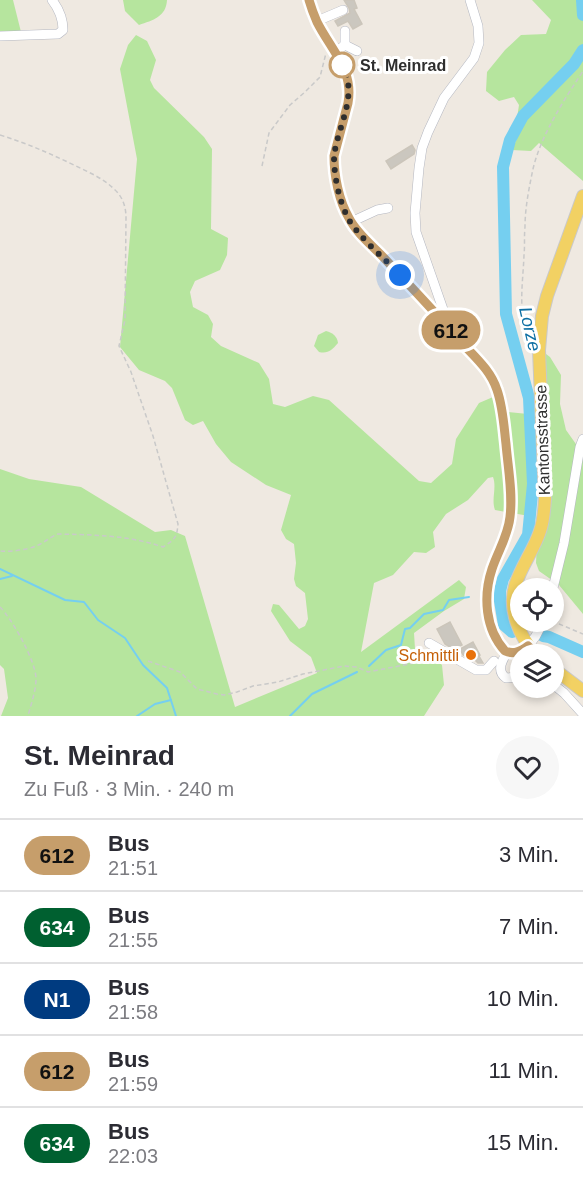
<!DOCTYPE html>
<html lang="de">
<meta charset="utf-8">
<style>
:root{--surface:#fff;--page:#f7f7f7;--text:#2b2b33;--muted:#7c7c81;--line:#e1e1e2}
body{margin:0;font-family:Arial,sans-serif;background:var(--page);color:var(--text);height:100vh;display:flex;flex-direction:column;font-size:22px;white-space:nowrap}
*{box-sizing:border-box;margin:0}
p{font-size:20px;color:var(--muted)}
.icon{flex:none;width:33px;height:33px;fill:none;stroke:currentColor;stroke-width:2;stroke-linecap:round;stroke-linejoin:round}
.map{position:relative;height:716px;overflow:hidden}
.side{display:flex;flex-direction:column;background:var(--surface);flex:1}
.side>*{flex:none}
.badge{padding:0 12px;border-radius:20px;font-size:21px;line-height:39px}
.buttons{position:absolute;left:510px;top:578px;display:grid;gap:12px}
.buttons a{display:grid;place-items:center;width:54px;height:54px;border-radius:50%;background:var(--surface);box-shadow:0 3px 9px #0003;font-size:30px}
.you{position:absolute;width:30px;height:30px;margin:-15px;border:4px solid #fff;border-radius:50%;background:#1a73e8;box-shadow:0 0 0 9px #1a73e833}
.map>.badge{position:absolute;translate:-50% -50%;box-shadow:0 0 0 3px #fff}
.round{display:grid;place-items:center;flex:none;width:63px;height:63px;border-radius:32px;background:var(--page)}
.overview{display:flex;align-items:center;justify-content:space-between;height:102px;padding:0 24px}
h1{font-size:28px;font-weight:700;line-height:45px}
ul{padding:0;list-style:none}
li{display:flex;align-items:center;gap:18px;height:72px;padding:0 24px;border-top:2px solid var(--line)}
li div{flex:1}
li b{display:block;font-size:22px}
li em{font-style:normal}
li .badge{min-width:66px;font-weight:700;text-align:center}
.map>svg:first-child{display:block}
.green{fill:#b6e59e}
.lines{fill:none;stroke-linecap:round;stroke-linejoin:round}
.stream{stroke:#75cff0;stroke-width:2}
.river{stroke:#75cff0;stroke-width:12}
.building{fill:#cbc7bf;stroke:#cbc5ba;stroke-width:1.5}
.minor-casing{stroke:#b4b7c1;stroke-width:10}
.major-casing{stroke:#c9c9c9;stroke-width:14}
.path{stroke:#c9c9c9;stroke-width:1.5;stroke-dasharray:4.5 3;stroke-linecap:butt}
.minor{stroke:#fff;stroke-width:9}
.major{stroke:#f2d163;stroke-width:12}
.line-casing{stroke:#fff;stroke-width:14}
.line{stroke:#c69e6b;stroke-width:9}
.walk{stroke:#2e2e2e;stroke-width:6;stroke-dasharray:0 10.8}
.stop-dot{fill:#fff;stroke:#c69e6b;stroke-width:3}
.food-dot{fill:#e8710a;stroke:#fff;stroke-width:2}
.labels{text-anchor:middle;stroke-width:6;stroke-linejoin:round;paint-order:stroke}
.stop-label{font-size:16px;font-weight:bold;fill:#2e2e2e;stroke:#fff;text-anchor:start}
.street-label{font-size:16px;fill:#2e2e2e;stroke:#fff}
.food-label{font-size:16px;fill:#c56008;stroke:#fff;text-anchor:end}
.water-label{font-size:18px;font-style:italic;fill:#0d6fa3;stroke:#fff}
</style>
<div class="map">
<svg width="583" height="716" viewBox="0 0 583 716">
<rect width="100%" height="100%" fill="#efe9e1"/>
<g class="green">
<path d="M0 0H13L21 32 0 33Z"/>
<path d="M123 0H167C166 17 153 20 139 25L125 11Z"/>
<path d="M532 0H583V181L539 143 531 151 512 150 518 136 517 118 519 105 514 97 499 101 486 91 487 72 505 50 521 35 546 34 551 20Z"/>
<path d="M136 35 147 41 156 60 150 80 154 88 204 137 212 149 211 229 228 238 227 255 220 270 195 281 190 292 193 307 208 315 213 324 211 337 221 346 259 363 269 379 273 404 285 407 313 396 329 400 419 481 431 483 452 464 456 439 479 403 493 397 498 411 528 414 529 516 495 510C491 499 497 488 493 477L488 478 468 500 446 514 433 532 435 547 426 553 414 552 393 575 374 583 361 652 459 580 466 587 464 599 444 611 414 633 415 649 423 657 436 659 442 665 444 685 424 716H1L8 698 4 669 0 665V469L29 479 81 487 155 532 171 530 185 536 235 707 317 673 311 657 290 641 271 611 273 604 279 605 299 629 305 626 308 619 305 593 296 586 294 579 296 563 294 544 286 539 281 530 291 495 266 485 231 462 216 444 203 421 193 425 185 420 172 388 165 381 139 370 120 347 137 159 120 69 128 45Z"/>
<path d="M326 331C333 333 337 336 338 343 332 350 328 354 319 352L314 346 318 335Z"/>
<path d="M546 354 550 357 561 375 560 404 566 430 583 454V614L559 585 539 571 536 563Z"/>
</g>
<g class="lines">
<g class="stream">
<path d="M0 569 65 600 84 602 98 620 125 638 143 665 167 688 176 716"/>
<path d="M0 579 12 576"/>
<path d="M369 666 386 650 401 645 405 629 410 628 424 614 443 610 449 600 469 597"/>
<path d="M137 716 155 704 171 700"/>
<path d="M290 716 312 694 357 672"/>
</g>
<g class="river">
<path d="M582 0 583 15"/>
<path d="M512 632 504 625 500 601V591L503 579 528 535 533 484 529 398 506 314 503 167 510 140 523 116 574 64 583 50"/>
<path d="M543 636 549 637 583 652"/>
</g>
</g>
<g class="building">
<path d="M344 0H354L357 8 354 9 362 24 353 29 348 21 338 26 335 21 350 13 349 8Z"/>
<path d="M412 145 415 150 414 154 391 169 386 161Z"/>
<path d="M450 622 462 645 453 649 445 644 437 629Z"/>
<path d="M473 642 480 655 479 656 483 663H478L474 659 472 660 463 655 460 649Z"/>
</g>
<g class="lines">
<g class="minor-casing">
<g id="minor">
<path d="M309 0C311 7 313 15 317 22 331 50 354 69 348 103L334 156C334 176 339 201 348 218 358 234 374 248 387 262 413 289 439 317 464 345 479 361 494 375 499 397 504 414 504 433 506 451 508 470 512 490 511 510 510 549 479 576 489 619 492 629 495 640 502 648 509 656 519 653 526 647 535 640 539 632 542 621"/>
<path d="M317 21 343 10"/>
<path d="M345 31V45"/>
<path d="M0 36 58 34 63 30C63 18 59 9 52 0"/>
<path d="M335 52 345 45 357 51"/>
<path d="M351 222 377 210 388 208"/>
<path d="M442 320 445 315 416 232 415 213 419 168 422 148 428 132 444 98 474 58 479 43 478 26 470 0"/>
<path d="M553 588 564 543 580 447 583 439"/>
<path d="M429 643 476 670H486L494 661"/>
<path d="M507 652C502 661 496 671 506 678L520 677"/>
<path d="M554 685 564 693 583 714"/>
</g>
</g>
<g class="major-casing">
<g id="major">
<path d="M536 654C519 637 508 609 515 586 521 566 534 550 540 531 544 520 544 510 545 499L539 350 542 316 547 296 583 196"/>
<path d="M554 669 583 691"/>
</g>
</g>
<g class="path">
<path d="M0 135C26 143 49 153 74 165 88 172 103 178 114 189 123 197 126 207 126 218L125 320 119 346 131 372 153 436 178 524C177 538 174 540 163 547 128 535 94 535 58 534 50 537 44 543 36 546 26 550 11 552 0 551"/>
<path d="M262 166 269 133 290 105 305 92 320 77 326 53"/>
<path d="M530 340C517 313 523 284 524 255 525 246 524 237 525 227 525 208 529 188 533 169 541 135 564 100 583 71"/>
<path d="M0 607C12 619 36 661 36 679 36 691 31 704 28 716"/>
<path d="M552 621 583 634"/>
<path d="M148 661 180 672 197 689 217 694 224 695 237 692 253 686 278 682 303 674 344 666 357 667 368 672 440 658"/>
</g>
<use href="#minor" class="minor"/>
<use href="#major" class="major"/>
</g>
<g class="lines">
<g class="line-casing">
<path id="line" d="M309 0C311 7 314 15 317 22 331 50 354 70 348 103L334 156C334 176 339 201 349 218 357 234 373 246 385 259 411 287 437 314 462 343 476 358 491 371 497 390 503 407 504 427 506 444 508 468 513 493 510 517 508 536 498 551 492 569 483 596 485 629 505 651 514 655 521 651 528 646L536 654"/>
</g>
<use href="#line" class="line"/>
<path class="walk" d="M342 65C359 95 338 125 334 156 334 176 339 202 349 220 360 238 385 259 400 275"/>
</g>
<circle class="stop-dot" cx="342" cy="65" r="12"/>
<circle class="food-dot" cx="471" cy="655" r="6"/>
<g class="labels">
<g class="stop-label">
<text x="360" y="71">St. Meinrad</text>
</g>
<g class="street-label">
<text transform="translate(542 440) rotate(-92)" y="6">Kantonsstrasse</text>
</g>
<g class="food-label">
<text x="459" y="661">Schmittli</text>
</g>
<g class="water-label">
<text transform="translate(530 329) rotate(77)" y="6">Lorze</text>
</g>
</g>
</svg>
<div class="buttons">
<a><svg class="icon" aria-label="locate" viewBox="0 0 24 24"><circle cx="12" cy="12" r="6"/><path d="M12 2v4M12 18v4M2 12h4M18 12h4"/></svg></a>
<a><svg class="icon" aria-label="layers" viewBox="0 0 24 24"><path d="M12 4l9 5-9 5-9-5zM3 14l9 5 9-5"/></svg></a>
</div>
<div class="you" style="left:400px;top:275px"></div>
<b class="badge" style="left:451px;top:330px;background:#c69e6b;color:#111">612</b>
</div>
<section class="side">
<div class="overview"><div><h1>St. Meinrad</h1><p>Zu Fuß · 3 Min. · 240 m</p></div><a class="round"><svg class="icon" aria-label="heart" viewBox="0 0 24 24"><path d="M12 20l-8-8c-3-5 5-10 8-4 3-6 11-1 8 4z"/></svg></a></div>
<ul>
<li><span class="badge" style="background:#c69e6b;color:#111">612</span><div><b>Bus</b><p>21:51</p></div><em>3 Min.</em></li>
<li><span class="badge" style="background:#006030;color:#fff">634</span><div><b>Bus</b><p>21:55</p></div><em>7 Min.</em></li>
<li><span class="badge" style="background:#003b80;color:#fff">N1</span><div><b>Bus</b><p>21:58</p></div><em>10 Min.</em></li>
<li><span class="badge" style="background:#c69e6b;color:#111">612</span><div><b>Bus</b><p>21:59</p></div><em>11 Min.</em></li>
<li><span class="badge" style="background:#006030;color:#fff">634</span><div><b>Bus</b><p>22:03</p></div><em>15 Min.</em></li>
</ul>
</section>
